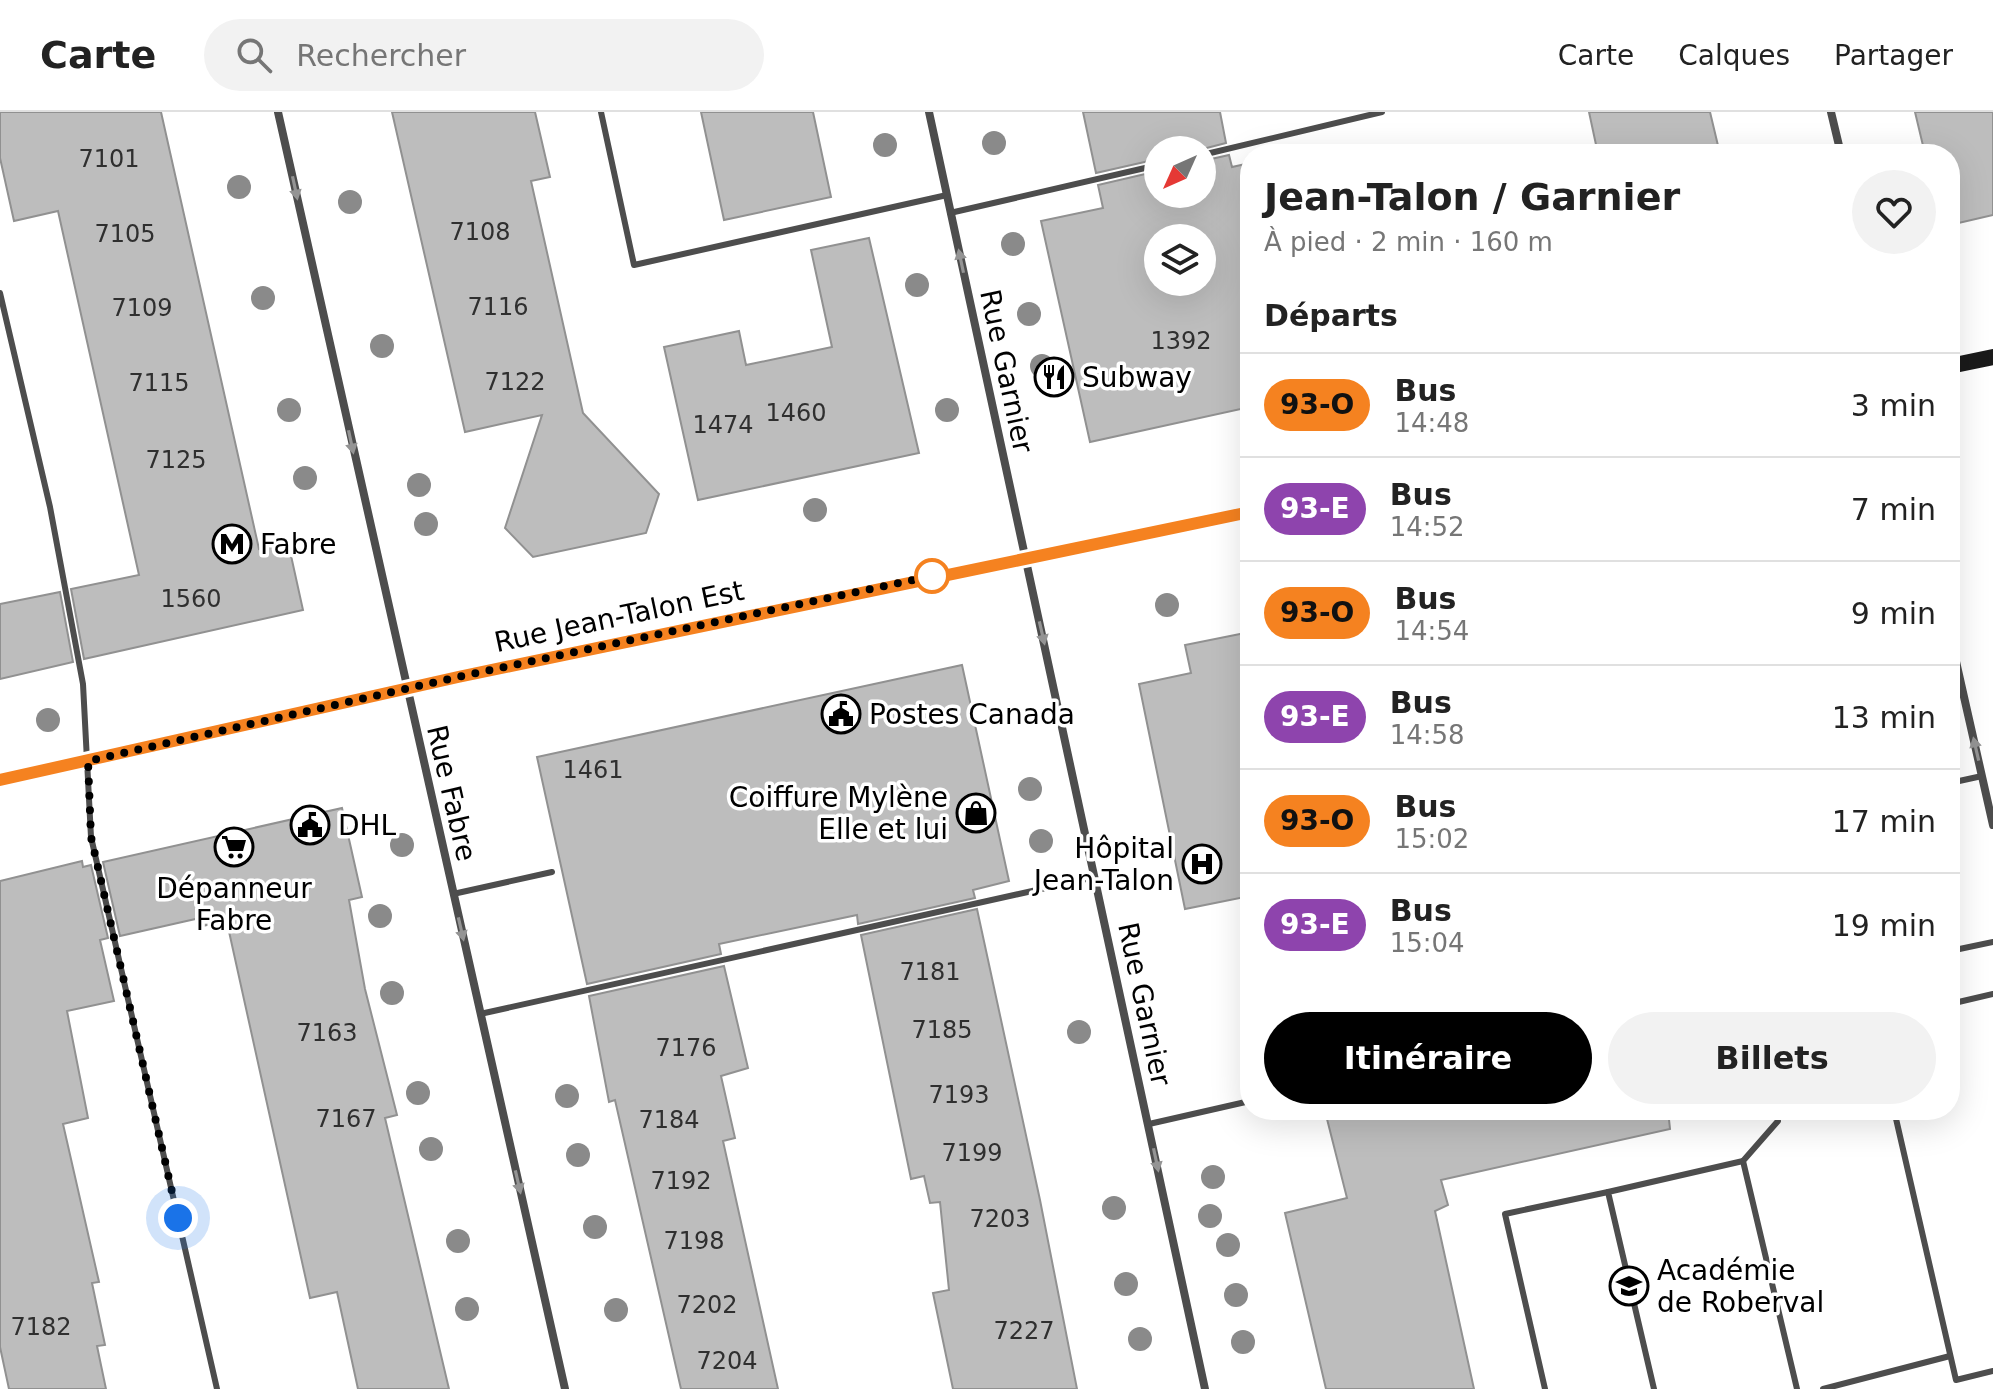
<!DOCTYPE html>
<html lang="fr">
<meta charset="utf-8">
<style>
:root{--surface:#fff;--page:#f2f2f2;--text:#222;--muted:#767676;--line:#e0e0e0;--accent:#000}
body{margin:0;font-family:"DejaVu Sans",sans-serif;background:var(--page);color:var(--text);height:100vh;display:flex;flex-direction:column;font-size:30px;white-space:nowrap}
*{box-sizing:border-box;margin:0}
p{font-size:26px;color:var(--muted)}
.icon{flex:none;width:44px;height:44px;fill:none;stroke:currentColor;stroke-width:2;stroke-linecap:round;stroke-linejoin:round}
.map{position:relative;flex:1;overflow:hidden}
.details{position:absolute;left:1240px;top:32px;width:720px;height:976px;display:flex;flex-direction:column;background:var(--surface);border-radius:32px;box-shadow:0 8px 32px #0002}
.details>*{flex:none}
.badge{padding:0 16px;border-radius:26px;font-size:28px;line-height:52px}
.needle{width:52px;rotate:225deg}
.controls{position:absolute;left:1144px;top:24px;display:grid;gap:16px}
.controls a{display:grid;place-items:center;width:72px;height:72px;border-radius:50%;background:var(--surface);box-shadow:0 8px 32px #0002;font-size:40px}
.you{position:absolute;width:40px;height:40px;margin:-20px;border:6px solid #fff;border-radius:50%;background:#1a73e8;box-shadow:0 0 0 12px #1a73e833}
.map>.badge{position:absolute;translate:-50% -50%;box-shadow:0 0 0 4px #fff}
h2{padding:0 24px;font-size:30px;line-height:72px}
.round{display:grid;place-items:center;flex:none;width:84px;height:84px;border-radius:42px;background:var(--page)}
.overview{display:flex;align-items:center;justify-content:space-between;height:136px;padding:0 24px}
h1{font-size:38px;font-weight:700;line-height:60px}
.action{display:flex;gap:16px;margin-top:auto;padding:16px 24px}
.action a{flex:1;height:92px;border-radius:48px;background:var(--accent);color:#fff;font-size:32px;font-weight:700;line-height:92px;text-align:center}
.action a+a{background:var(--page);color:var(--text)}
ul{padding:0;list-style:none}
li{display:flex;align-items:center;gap:24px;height:104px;padding:0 24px;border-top:2px solid var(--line)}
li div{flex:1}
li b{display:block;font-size:30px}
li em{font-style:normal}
li .badge{min-width:88px;font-weight:700;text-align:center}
header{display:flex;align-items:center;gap:48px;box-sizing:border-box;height:112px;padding:0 40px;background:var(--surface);border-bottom:2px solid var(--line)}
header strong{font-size:38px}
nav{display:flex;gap:44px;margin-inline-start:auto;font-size:28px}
.search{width:560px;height:72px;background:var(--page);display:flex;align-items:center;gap:20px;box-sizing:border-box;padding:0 28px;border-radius:44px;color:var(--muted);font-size:30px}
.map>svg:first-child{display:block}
.building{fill:#bdbdbd;stroke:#919191;stroke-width:2;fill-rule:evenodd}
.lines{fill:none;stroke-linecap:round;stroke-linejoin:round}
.lane{stroke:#4d4d4d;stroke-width:6}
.street{stroke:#4d4d4d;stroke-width:8}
.secondary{stroke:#1a1a1a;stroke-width:16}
.tree{fill:#8a8a8a}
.oneway{fill:#949494}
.line-casing{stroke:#fff;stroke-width:18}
.line{stroke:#f58220;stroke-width:12}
.walk{stroke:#000;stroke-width:8;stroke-dasharray:0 14.4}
.stop-dot{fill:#fff;stroke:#f58220;stroke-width:4}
.labels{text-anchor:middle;stroke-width:7;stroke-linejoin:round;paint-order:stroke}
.number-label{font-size:24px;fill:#2f2f2f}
.street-label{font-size:28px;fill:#000;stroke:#fff}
.poi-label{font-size:28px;fill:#000;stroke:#fff;text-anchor:start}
</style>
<header>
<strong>Carte</strong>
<div class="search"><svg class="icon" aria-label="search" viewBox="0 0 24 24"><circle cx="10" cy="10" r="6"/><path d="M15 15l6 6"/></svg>Rechercher</div>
<nav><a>Carte</a><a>Calques</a><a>Partager</a></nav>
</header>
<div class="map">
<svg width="1993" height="1277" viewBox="0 0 1993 1277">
<rect width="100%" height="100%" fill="#fff"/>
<g class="building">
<path d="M0 0H161L259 437 288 430 303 498 84 547 71 477 139 463 58 99 14 109 0 46Z"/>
<path d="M392 0H535L550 65 531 69 583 301 659 382 646 421 533 445 505 416 542 303 465 320Z"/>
<path d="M701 0H813L831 85 724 108Z"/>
<path d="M1083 0H1220L1226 31 1199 38H1158V47L1096 61Z"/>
<path d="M1589 0H1710L1720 42H1598Z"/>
<path d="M1915 0H1993V103L1950 113V42H1925Z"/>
<path d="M1229 43 1232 55 1250 51V295L1090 330 1041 109 1103 96 1098 73 1158 59V82H1202V49ZM1158 126H1202V170H1158Z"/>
<path d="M869 126 919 341 698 388 664 235 739 219 746 253 832 235 811 138Z"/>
<path d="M60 480 73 550 0 567V492Z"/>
<path d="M1250 520V784L1185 797 1139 572 1191 561 1185 533Z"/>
<path d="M962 553 1009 769 973 778 975 786 858 812 857 803 719 832 721 842 587 872 537 645Z"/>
<path d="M342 696 362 785 349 788 365 877 397 1003 385 1006 449 1277H358L337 1180 310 1186 228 815 214 818 212 812 202 814 200 806 120 824 103 750Z"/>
<path d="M82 749 83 755 91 753 108 826 100 828 114 889 67 899 88 1006 63 1012 99 1170 92 1171 105 1233 97 1234 106 1277H9L0 1235V769Z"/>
<path d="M977 797 1040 1088 1077 1277H953L933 1181 949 1178 940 1090 930 1091 924 1064 911 1067 861 823Z"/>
<path d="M724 854 748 956 721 964 735 1026 723 1029 778 1277H681L615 988 609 990 589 884Z"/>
<path d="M1350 998H1668L1670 1017 1441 1068 1448 1093 1435 1099 1474 1277H1326L1285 1101 1347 1086 1326 1003Z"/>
</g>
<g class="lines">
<g class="lane">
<path d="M601 0 634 153 947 83"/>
<path d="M1202 43 1382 0"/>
<path d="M950 101 1158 53"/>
<path d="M0 181 50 395 83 572 91 725 217 1277"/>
<path d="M1950 671 1982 664"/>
<path d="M453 782 552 760"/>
<path d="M1950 839 1993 830"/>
<path d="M1950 892 1993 882"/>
<path d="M480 902 1095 765"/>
<path d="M1776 998 1778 1009 1743 1049 1797 1277"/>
<path d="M1894 998 1956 1268 1993 1259"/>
<path d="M1149 1012 1250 989"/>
<path d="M1545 1277 1505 1102 1608 1080"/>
<path d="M1654 1277 1608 1080 1743 1049"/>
<path d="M1823 1277 1950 1244"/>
</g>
<g class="street">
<path d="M278 0 565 1277"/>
<path d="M929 0 1205 1277"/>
<path d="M1831 0 1841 42"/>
<path d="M1950 523 1993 713"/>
</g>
<g class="secondary">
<path d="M1950 254 1993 245"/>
<path d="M0 668 458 565 1250 400"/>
</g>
</g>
<g class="tree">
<circle cx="994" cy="31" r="12"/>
<circle cx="885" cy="33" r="12"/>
<circle cx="239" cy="75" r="12"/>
<circle cx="350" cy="90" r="12"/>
<circle cx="1013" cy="132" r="12"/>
<circle cx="917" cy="173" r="12"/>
<circle cx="263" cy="186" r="12"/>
<circle cx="1029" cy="202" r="12"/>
<circle cx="382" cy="234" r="12"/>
<circle cx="1042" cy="254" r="12"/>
<circle cx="289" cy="298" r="12"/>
<circle cx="947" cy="298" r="12"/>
<circle cx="305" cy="366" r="12"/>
<circle cx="419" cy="373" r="12"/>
<circle cx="815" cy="398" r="12"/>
<circle cx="426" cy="412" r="12"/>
<circle cx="1167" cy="493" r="12"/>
<circle cx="48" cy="608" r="12"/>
<circle cx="1030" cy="677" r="12"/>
<circle cx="1041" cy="729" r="12"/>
<circle cx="402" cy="733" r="12"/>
<circle cx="380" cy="804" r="12"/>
<circle cx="392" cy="881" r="12"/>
<circle cx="1079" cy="920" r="12"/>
<circle cx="418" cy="981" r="12"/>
<circle cx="567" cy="984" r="12"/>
<circle cx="431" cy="1037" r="12"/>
<circle cx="578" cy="1043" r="12"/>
<circle cx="1213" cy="1065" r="12"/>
<circle cx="1114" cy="1096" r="12"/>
<circle cx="1210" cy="1104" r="12"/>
<circle cx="595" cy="1115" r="12"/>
<circle cx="458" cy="1129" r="12"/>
<circle cx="1228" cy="1133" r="12"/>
<circle cx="1126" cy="1172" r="12"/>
<circle cx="1236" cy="1183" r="12"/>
<circle cx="467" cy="1197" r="12"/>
<circle cx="616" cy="1198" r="12"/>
<circle cx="1140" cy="1227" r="12"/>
<circle cx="1243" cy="1230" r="12"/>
</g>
<defs><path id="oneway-solid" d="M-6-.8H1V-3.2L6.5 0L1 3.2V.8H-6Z" transform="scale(2)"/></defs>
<g class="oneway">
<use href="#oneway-solid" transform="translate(295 76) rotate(78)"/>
<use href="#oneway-solid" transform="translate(961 149) rotate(-102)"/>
<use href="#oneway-solid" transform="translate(351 330) rotate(78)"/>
<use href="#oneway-solid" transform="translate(1042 521) rotate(77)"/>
<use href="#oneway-solid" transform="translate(1976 637) rotate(-103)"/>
<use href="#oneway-solid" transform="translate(461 817) rotate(77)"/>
<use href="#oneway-solid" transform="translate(1156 1048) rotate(78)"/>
<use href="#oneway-solid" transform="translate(518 1070) rotate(77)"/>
</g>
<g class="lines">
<g class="line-casing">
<path id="line" d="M0 668 458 565 1250 400"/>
</g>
<use href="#line" class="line"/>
<path class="walk" d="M178 1106 91 725 88 649 458 565 932 464"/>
</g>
<defs>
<g id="restaurant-ring" transform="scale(2)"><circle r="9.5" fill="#fff" stroke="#000" stroke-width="1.5"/><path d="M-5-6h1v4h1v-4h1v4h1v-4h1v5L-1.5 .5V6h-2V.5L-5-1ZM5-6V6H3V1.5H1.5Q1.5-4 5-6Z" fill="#000"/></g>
<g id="metro-ring" transform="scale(2)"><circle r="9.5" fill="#fff" stroke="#000" stroke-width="1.5"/><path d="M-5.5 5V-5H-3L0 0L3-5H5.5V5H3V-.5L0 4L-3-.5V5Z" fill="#000"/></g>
<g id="civic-ring" transform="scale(2)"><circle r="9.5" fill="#fff" stroke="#000" stroke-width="1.5"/><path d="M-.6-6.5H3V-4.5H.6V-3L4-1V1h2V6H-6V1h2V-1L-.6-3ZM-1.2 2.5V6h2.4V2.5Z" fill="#000"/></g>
<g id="shop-ring" transform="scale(2)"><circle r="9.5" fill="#fff" stroke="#000" stroke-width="1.5"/><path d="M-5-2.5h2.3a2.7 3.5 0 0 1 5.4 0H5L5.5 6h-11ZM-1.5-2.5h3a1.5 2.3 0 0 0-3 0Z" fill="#000"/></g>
<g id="supermarket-ring" transform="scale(2)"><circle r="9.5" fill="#fff" stroke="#000" stroke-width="1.5"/><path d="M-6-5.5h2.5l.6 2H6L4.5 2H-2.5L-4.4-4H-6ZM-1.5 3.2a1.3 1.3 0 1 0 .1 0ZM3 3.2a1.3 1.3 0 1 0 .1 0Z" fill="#000"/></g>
<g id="hospital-ring" transform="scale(2)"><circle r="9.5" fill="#fff" stroke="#000" stroke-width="1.5"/><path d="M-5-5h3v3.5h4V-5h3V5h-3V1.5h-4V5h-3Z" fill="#000"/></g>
<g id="school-ring" transform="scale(2)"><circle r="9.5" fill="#fff" stroke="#000" stroke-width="1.5"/><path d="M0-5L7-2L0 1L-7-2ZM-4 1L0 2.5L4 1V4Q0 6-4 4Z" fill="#000"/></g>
</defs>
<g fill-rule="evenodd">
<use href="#restaurant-ring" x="1054" y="265"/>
<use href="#metro-ring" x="232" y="432"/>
<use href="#civic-ring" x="841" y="602"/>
<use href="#shop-ring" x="976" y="701"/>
<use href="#civic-ring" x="310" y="713"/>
<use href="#supermarket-ring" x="234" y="735"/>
<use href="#hospital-ring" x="1202" y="752"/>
<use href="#school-ring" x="1629" y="1174"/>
</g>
<circle class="stop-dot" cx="932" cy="464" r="16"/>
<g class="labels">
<g class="number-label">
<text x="109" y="55">7101</text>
<text x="480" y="128">7108</text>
<text x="125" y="130">7105</text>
<text x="498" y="203">7116</text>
<text x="142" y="204">7109</text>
<text x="1181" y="237">1392</text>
<text x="515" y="278">7122</text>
<text x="159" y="279">7115</text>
<text x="796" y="309">1460</text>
<text x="723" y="321">1474</text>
<text x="176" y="356">7125</text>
<text x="191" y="495">1560</text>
<text x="593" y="666">1461</text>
<text x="930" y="868">7181</text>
<text x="942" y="926">7185</text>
<text x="327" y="929">7163</text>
<text x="686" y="944">7176</text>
<text x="959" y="991">7193</text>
<text x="346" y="1015">7167</text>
<text x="669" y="1016">7184</text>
<text x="972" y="1049">7199</text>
<text x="681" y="1077">7192</text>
<text x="1000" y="1115">7203</text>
<text x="694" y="1137">7198</text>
<text x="707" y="1201">7202</text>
<text x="41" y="1223">7182</text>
<text x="1024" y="1227">7227</text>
<text x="727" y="1257">7204</text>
</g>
<g class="street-label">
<text transform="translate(1007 259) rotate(78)" y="10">Rue Garnier</text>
<text transform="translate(619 504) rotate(-12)" y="10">Rue Jean-Talon Est</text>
<text transform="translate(452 681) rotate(77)" y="10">Rue Fabre</text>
<text transform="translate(1145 892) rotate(78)" y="10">Rue Garnier</text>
</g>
<g class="poi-label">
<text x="1082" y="275">Subway</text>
<text x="260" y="442">Fabre</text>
<text x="869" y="612">Postes Canada</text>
<text x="948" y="695" text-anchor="end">Coiffure Mylène<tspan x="948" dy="32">Elle et lui</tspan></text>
<text x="338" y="723">DHL</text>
<text x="1174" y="746" text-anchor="end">Hôpital<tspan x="1174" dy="32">Jean-Talon</tspan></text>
<text x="234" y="786" text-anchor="middle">Dépanneur<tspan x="234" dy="32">Fabre</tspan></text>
<text x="1657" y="1168">Académie<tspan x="1657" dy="32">de Roberval</tspan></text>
</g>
</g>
</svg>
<div class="controls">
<a><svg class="needle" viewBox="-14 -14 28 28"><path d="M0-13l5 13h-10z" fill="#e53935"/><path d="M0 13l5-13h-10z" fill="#767676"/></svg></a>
<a><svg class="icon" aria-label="layers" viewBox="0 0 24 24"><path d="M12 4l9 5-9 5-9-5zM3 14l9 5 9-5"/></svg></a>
</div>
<div class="you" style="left:178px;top:1106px"></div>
<section class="details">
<div class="overview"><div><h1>Jean-Talon / Garnier</h1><p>À pied · 2 min · 160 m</p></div><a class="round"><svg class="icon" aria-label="heart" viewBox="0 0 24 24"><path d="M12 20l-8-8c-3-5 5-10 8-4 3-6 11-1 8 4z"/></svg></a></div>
<h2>Départs</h2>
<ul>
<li><span class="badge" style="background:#f58220;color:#111">93-O</span><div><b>Bus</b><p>14:48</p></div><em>3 min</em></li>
<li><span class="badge" style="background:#8e44ad;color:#fff">93-E</span><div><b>Bus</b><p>14:52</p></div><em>7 min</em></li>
<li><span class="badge" style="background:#f58220;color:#111">93-O</span><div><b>Bus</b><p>14:54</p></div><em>9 min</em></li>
<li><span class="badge" style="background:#8e44ad;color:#fff">93-E</span><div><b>Bus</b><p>14:58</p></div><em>13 min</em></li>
<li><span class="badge" style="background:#f58220;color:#111">93-O</span><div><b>Bus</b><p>15:02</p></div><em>17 min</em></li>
<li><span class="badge" style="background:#8e44ad;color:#fff">93-E</span><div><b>Bus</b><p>15:04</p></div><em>19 min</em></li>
</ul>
<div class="action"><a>Itinéraire</a><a>Billets</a></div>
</section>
</div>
